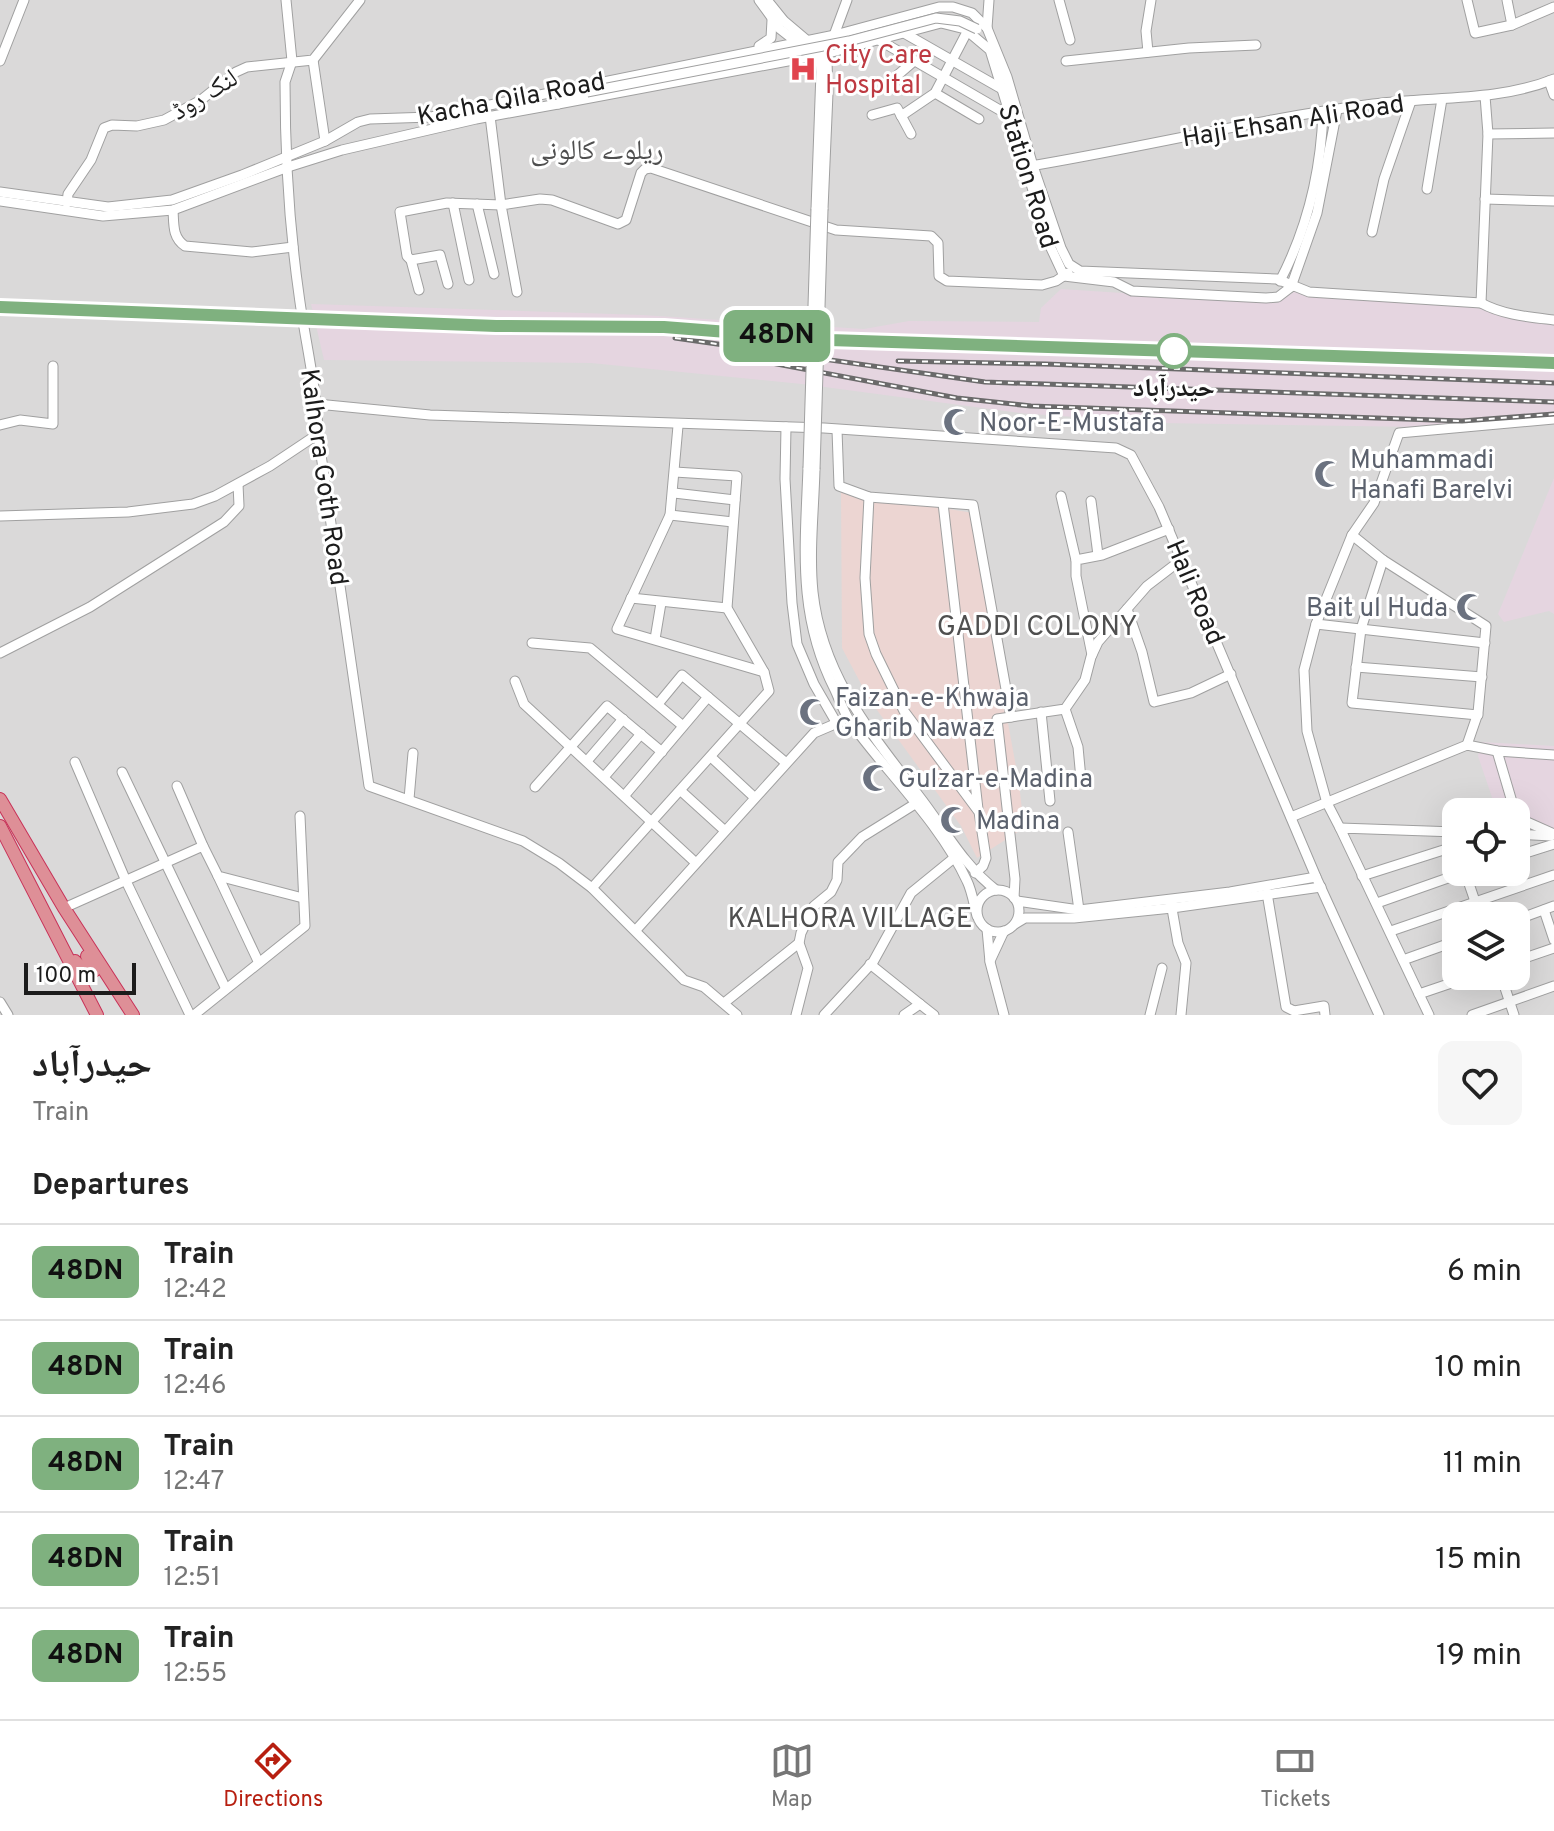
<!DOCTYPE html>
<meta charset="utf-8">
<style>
:root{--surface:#fff;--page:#f6f6f6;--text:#222;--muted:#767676;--line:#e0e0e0;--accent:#b71f10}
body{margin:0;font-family:Overpass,"Noto Naskh Arabic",sans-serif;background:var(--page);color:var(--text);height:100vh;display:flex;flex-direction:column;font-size:30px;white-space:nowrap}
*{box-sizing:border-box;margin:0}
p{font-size:26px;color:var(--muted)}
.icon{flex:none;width:44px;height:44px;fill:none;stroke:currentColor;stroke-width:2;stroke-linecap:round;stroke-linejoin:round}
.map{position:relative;height:1015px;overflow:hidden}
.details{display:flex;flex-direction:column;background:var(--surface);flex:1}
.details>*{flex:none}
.badge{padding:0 16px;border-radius:12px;font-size:28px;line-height:52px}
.controls{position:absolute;left:1442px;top:798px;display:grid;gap:16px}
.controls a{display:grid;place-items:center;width:88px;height:88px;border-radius:16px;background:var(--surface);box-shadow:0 8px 32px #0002;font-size:40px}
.scale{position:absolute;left:24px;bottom:20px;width:112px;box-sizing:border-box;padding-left:8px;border:4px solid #1c1c1c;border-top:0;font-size:22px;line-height:28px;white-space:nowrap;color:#1c1c1c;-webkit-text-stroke:6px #fff;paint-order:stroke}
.map>.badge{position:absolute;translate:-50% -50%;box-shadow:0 0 0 4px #fff}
h2{padding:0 32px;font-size:30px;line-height:72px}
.round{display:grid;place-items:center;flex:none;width:84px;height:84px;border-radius:16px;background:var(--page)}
.overview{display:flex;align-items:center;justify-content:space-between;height:136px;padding:0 32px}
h1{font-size:38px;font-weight:800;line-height:60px}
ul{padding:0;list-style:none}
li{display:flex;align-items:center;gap:24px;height:96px;padding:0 32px;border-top:2px solid var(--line)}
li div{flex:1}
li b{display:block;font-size:30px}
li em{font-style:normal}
li .badge{min-width:88px;font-weight:700;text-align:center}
.tabs{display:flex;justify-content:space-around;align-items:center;height:112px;border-top:2px solid var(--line);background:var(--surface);font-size:22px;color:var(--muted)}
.tabs a{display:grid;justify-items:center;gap:4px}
.tabs .active{color:var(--accent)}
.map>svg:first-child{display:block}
.residential{fill:#dad9d9;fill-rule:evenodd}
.commercial{fill:#ecd5d2}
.industrial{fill:#e5d5e0}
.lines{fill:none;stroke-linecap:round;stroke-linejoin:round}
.minor-casing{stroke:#a0a0a0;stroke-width:11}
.highway-casing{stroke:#c83258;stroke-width:14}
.minor{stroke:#fff;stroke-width:9}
.highway{stroke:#de8f97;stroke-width:12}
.rail-casing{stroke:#6a6a6a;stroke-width:5}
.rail{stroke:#fff;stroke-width:2;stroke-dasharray:6;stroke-linecap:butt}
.minor-bridge-casing{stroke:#a0a0a0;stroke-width:11;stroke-linecap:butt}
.minor-bridge{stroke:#fff;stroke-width:9}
.line-casing{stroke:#fff;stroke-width:18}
.line{stroke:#7fb17f;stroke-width:12}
.stop-dot{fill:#fff;stroke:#7fb17f;stroke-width:4}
.labels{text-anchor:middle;stroke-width:6;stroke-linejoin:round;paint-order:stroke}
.health-label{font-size:26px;fill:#be3a42;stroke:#fff;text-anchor:start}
.street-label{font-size:26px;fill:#1c1c1c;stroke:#fff}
.stop-label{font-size:26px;font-weight:bold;fill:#1c1c1c;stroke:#fff}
.worship-label{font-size:26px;fill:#5b616d;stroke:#fff;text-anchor:start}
.neighbourhood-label{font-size:28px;fill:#4f4f4f;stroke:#fff}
</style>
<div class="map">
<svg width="1554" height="1015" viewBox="0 0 1554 1015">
<rect width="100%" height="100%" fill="#eceae2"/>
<path class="residential" d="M0 0H1554V1015H0ZM1456 812H1516V872H1456ZM1456 916H1516V976H1456Z"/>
<path class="commercial" d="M841 492 980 514 997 663 1019 783 1024 828 977 858 961 826 869 699 842 648Z"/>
<g class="industrial">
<path d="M1061 289 1277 303 1294 292 1477 308 1526 320 1554 322V417L1419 427 1158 423 1019 413 802 384 591 363 324 360 311 304 642 315 864 329 909 321 1039 322 1041 308Z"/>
<path d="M1554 478V614L1549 611 1504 622 1498 614Z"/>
<path d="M1481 742 1554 746V834H1516V812H1497L1478 756Z"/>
</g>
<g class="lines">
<g class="minor-casing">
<g id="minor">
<path d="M286 0 292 61 285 82C285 153 289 225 299 295 305 341 317 388 318 434L369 786 523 841 559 863 592 888 684 980 704 987 737 1015"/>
<path d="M759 0 780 29 799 44"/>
<path d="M767 0 784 21 810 43"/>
<path d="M1059 0 1070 40"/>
<path d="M1467 0 1475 33 1512 25 1554 7"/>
<path d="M1507 0 1512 25"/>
<path d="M987 28 989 0"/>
<path d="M904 33 1002 89"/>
<path d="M833 38 847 0"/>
<path d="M879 40 1010 116"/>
<path d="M759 46 771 38 772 20"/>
<path d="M1148 52 1146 31 1151 0"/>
<path d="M815 54 820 59 821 72 816 209"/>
<path d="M313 60 325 141"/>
<path d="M0 61 24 0"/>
<path d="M1066 61 1189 48 1256 45"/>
<path d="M1549 81 1554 95"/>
<path d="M886 85 914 61"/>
<path d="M935 93 979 119"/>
<path d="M558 104 825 54 941 23 965 29 990 50 1050 246 1064 276 1114 282 1132 291 1266 298 1278 297 1291 287"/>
<path d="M872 115 897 108 911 134"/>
<path d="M901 116 935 93 968 30"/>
<path d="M1488 134 1554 133"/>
<path d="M1030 166C1144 147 1257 119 1373 104 1433 96 1497 102 1554 79"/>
<path d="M1427 189 1442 99"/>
<path d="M0 192 108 207 172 200 242 175 325 141 358 122 370 119 431 117 835 35 939 7H953L972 13 987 28 1007 77 1033 166 1061 248 1069 264 1080 271 1277 279 1309 292 1481 303C1503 315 1529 317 1554 320"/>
<path d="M1485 199 1554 201"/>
<path d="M0 201 103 216 173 210 288 167 342 150 476 119 558 104 587 92"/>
<path d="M67 203 68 194 91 160 104 128 112 125 137 126 164 120 201 100 236 72 247 67 313 60 360 0"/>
<path d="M453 203 469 280"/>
<path d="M477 204 494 274"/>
<path d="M823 209 828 93 827 61"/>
<path d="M173 210C174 224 172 237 185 246L252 252 293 247"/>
<path d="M1372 232 1384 179 1411 101"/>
<path d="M411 260 440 255 448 284"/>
<path d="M1280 281C1307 229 1321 171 1323 112"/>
<path d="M1291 287 1317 213 1337 110"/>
<path d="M419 290 411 260 407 256 400 212 447 203 501 205 490 116"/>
<path d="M517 292 501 205 540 199 552 200 618 224 626 220 641 173 645 169 651 168 836 230 931 236 938 243 939 276 947 281 1042 285 1056 281 1068 273"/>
<path d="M1481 303 1488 134 1485 96"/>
<path d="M317 404 430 415 824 428 1116 448 1131 455 1159 507 1316 877 1379 1015"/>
<path d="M0 425 20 420 53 424V366"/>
<path d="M678 426 670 515 617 629 764 672"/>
<path d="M786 427 785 479 792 603 797 644 814 684 836 722"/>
<path d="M837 430 839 486 869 497 973 505 1011 717 1065 709 1085 680 1091 657 1098 642 1147 586 1181 560"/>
<path d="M808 468C805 549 797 615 835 690 840 701 844 713 851 723 888 774 940 823 967 881 972 891 974 905 977 916"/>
<path d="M815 469C814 509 809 552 813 592 822 675 870 732 919 796 944 828 963 865 996 890"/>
<path d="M674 493 735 500"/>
<path d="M1061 496 1076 560"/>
<path d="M869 497 865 578 869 634 876 654 904 711 979 812 986 858 983 866 975 873"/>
<path d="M1091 501 1098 555"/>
<path d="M943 503 978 809"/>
<path d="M670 515 733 522"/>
<path d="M0 516 128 512 193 504 215 496 270 466 318 434"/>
<path d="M1352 535 1383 560 1486 626 1478 713 1467 745"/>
<path d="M1383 560 1361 629 1352 703 1478 715"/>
<path d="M631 598 727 608"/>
<path d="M1127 609 1142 652 1154 702 1191 693 1231 674"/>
<path d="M1316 624 1485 643"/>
<path d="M655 639 661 603"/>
<path d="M532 643 590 648 683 726"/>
<path d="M0 653 90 607 224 522 239 506 238 484"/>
<path d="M1092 655 1076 576V560L1102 555 1169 529"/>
<path d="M1356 667 1482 677"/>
<path d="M515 681 524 704 696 863"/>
<path d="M658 704 682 675 785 762"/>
<path d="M1065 709 1078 747 1081 779"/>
<path d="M1041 712 1050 801"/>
<path d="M1011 717 997 719 1015 879 1014 898"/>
<path d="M1497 751 1515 812"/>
<path d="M711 757 754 797"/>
<path d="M587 761 623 719"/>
<path d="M75 762 126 881 190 1015"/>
<path d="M122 772 225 987"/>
<path d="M604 777 641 734"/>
<path d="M177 786 203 846"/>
<path d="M535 787 607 706 662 752"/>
<path d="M681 791 724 830"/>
<path d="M625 795 708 697"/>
<path d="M409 799 413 753"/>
<path d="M1291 817 1467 745 1497 751 1554 755"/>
<path d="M1516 817 1554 834"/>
<path d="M1340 828 1327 803 1307 731 1304 670 1316 624 1352 535 1374 503 1399 433 1554 419"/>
<path d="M1068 832 1079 910"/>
<path d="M1516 834 1551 836"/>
<path d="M1516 856 1554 844"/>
<path d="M1465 872 1480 916"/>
<path d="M218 876 258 961"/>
<path d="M1362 876 1456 846"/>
<path d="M592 888 769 691 764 672 727 608 737 476 675 472"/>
<circle cx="998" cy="911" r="21"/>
<path d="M1267 893 1286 1007 1294 1011 1324 1006 1325 1015"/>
<path d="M1017 901 1079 910 1230 892 1316 877"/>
<path d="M1171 903 1178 943 1186 963 1181 1015"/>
<path d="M1377 903 1465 872"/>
<path d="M64 908 203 846 218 876 303 898"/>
<path d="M1544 910 1554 940"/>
<path d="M1516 920 1554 906"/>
<path d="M1015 924 1025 918H1074L1172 908 1321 887"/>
<path d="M987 929 990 962 1004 1015"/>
<path d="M636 930 814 733 842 721"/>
<path d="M1391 931 1554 875"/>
<path d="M1403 960 1456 941"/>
<path d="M990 961 1004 931"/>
<path d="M1516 961 1554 948"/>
<path d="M870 964 920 1004"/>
<path d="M1501 976 1514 1015"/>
<path d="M1419 994 1472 976"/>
<path d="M0 1002 8 1015"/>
<path d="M724 1003 799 943"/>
<path d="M194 1015 305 926 300 816"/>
<path d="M796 1015 808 968 799 943 801 933 814 906 831 892 837 880 838 862 862 837 915 804"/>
<path d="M824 1015 873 962 911 893 954 858"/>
<path d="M904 1015 920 1004 934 1015"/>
<path d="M1150 1015 1162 968"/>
<path d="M1429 1015 1340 828 1456 832"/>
<path d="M1472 1015 1554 986"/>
</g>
</g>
<g class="highway-casing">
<g id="highway">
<path d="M0 799 64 908 133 1015"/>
<path d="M0 826 97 1015"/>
<path d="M75 961 88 975 95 970 87 956"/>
</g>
</g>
<use href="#minor" class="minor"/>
<use href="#highway" class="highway"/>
<g class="rail-casing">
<g id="rail">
<path d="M0 307 496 326 664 327 829 340 1554 363"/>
<path d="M675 338 985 382 1554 402"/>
<path d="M761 361 957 398 1031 406 1462 421 1554 414"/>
<path d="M898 361 1045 364 1554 383"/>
</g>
</g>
<use href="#rail" class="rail"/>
<g class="minor-bridge-casing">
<g id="minor-bridge">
<path d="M587 92 849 41 936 18 960 21 977 29"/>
<path d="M808 468 816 209"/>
<path d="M815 469 823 209"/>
</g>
</g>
<use href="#minor-bridge" class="minor-bridge"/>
</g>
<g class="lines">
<g class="line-casing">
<path id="line" d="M0 307 496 326 664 327 829 340 1554 363"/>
</g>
<use href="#line" class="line"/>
</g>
<defs>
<g id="hospital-bare" transform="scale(2.16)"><path d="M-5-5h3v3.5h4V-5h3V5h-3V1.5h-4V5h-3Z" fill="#e0444e" stroke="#fff" stroke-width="2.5" paint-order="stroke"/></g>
<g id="mosque-bare" transform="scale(2.16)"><path d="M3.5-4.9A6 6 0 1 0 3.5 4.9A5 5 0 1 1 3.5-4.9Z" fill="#6b7280" stroke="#fff" stroke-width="2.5" paint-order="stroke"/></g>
</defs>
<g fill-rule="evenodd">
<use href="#hospital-bare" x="803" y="69"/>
<use href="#mosque-bare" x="957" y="422"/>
<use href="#mosque-bare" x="1328" y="474"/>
<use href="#mosque-bare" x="1470" y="607"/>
<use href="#mosque-bare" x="813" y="712"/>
<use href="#mosque-bare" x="876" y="778"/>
<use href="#mosque-bare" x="954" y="820"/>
</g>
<circle class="stop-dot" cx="1174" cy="351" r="16"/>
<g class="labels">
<g class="health-label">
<text x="825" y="63">City Care<tspan x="825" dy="30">Hospital</tspan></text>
</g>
<g class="street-label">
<text transform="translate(204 94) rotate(-32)" y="9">لنک روڈ</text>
<text transform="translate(511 98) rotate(-11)" y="9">Kacha Qila Road</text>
<text transform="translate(1293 120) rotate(-9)" y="9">Haji Ehsan Ali Road</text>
<text transform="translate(1029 176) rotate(73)" y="9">Station Road</text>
<text transform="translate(325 477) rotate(82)" y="9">Kalhora Goth Road</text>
<text transform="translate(1196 592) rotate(67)" y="9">Hali Road</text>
</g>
<g class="stop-label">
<text x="1174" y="396">حیدرآباد</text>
</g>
<g class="worship-label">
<text x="979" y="431">Noor-E-Mustafa</text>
<text x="1350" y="468">Muhammadi<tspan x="1350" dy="30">Hanafi Barelvi</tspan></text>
<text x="1448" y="616" text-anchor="end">Bait ul Huda</text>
<text x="835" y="706">Faizan-e-Khwaja<tspan x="835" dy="30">Gharib Nawaz</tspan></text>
<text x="898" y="787">Gulzar-e-Madina</text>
<text x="976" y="829">Madina</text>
</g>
<g class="neighbourhood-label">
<text x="597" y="159">ریلوے کالونی</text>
<text x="1037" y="635">GADDI COLONY</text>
<text x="850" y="927">KALHORA VILLAGE</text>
</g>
</g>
</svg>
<div class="controls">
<a><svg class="icon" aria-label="locate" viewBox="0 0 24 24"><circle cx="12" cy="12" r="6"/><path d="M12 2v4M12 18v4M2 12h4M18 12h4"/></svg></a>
<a><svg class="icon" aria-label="layers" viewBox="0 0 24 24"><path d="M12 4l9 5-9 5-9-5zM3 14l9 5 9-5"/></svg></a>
</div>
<div class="scale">100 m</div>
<b class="badge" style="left:777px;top:336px;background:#7fb17f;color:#111">48DN</b>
</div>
<section class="details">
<div class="overview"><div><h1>حیدرآباد</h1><p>Train</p></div><a class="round"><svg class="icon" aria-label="heart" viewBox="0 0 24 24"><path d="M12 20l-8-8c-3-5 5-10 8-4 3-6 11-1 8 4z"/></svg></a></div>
<h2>Departures</h2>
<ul>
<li><span class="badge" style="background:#7fb17f;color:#111">48DN</span><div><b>Train</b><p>12:42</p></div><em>6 min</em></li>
<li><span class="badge" style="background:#7fb17f;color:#111">48DN</span><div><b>Train</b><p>12:46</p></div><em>10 min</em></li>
<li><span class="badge" style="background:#7fb17f;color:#111">48DN</span><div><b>Train</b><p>12:47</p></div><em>11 min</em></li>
<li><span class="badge" style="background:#7fb17f;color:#111">48DN</span><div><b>Train</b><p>12:51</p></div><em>15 min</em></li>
<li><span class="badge" style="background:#7fb17f;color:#111">48DN</span><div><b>Train</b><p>12:55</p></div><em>19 min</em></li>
</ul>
</section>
<nav class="tabs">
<a class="active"><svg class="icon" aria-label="directions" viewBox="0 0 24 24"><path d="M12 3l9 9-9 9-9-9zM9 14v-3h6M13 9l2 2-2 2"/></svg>Directions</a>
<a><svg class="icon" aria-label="map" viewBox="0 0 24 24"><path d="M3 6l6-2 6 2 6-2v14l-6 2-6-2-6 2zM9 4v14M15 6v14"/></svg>Map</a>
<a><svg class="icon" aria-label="tickets" viewBox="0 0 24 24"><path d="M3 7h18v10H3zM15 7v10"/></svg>Tickets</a>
</nav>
